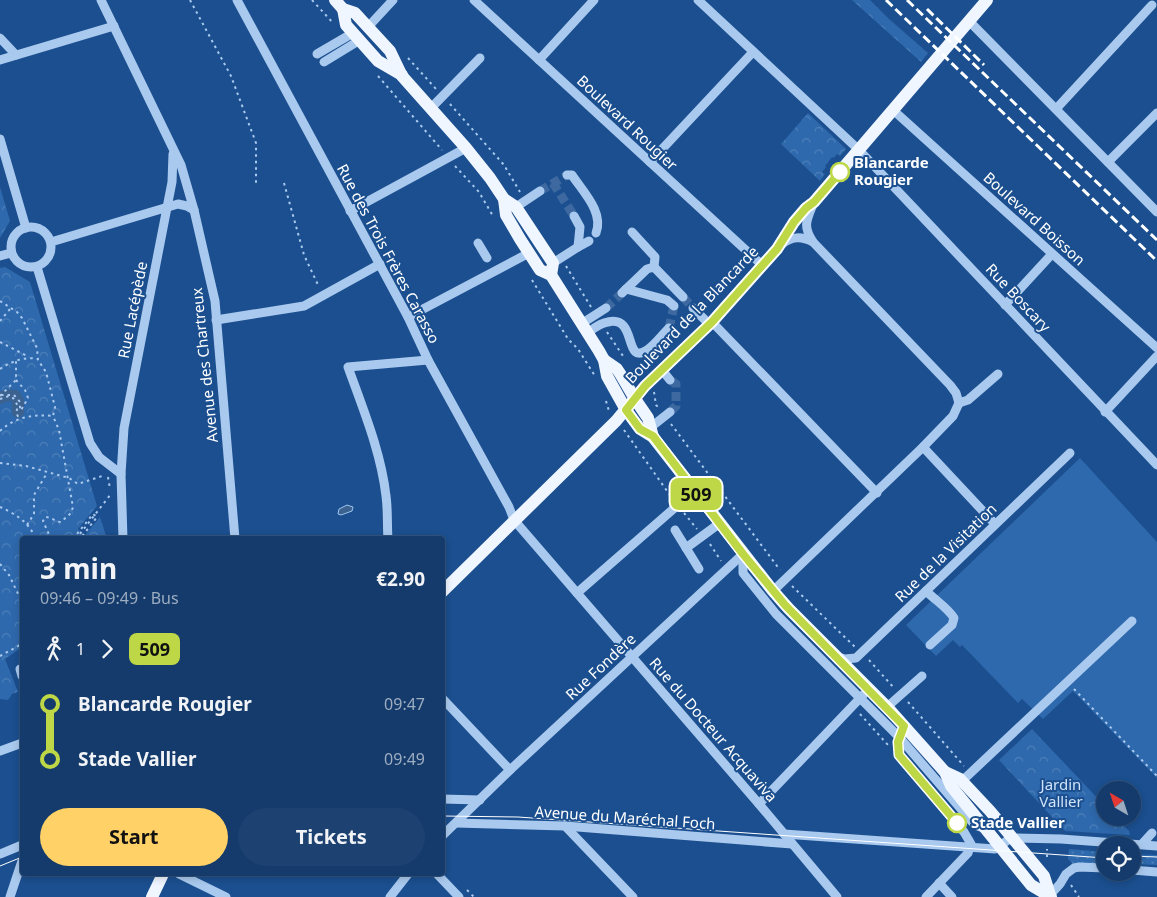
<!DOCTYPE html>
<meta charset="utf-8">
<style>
:root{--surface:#143b6b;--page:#1d4271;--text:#f1f3f6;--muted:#9dadc1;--line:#33557e;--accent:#ffd166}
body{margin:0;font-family:"Noto Sans",sans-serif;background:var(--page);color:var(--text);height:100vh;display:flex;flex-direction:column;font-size:19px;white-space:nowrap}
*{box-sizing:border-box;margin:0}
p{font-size:16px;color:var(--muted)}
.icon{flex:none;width:28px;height:28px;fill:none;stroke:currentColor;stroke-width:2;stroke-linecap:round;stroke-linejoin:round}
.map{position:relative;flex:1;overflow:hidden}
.sheet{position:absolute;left:20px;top:536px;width:425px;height:340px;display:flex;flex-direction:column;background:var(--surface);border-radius:5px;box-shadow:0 2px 8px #0003,0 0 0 1px var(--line)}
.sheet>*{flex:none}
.badge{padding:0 10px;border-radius:8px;font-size:18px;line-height:32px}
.needle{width:32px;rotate:321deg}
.controls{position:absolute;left:1096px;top:781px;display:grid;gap:10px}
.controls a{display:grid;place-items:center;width:45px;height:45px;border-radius:50%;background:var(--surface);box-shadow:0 2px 8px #0003,0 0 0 1px var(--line);font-size:25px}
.map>.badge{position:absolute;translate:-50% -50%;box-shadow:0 0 0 2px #fff}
.legs{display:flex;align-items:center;gap:8px;height:55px;padding:0 20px;font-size:16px}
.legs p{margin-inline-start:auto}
.overview{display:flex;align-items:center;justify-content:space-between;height:85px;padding:0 20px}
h1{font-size:28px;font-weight:700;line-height:38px}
.action{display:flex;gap:10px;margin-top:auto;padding:10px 20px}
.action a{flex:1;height:58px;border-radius:30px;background:var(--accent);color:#111;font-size:20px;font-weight:700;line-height:58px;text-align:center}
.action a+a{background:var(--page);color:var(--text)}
ul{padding:0 20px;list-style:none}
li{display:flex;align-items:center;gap:18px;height:55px;font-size:19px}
li i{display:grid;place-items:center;width:8px;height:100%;margin:0 6px;background:currentColor}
li i::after{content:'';width:12px;height:12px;margin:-6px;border:4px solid;border-radius:50%;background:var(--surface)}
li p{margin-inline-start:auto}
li:first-child i{background:linear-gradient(#0000 50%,currentColor 0)}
li:last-child i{background:linear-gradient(currentColor 50%,#0000 0)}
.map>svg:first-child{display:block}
.grass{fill:url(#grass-dots)}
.forest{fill:url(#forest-crowns)}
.pitch{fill:#2e69ad}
.water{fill:#3c6290;stroke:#9cc4f0}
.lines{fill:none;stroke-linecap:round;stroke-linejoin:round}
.canal{stroke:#3c6290;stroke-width:12}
.minor-tunnel{stroke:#3d69a0;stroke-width:9;stroke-dasharray:9 4.5;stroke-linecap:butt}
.path{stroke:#a9c9ee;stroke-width:2;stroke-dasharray:2.5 4;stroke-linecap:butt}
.minor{stroke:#a9c9ee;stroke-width:9}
.major{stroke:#f0f6ff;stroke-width:12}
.tram{stroke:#fff;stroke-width:1}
.rail{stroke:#fff;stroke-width:3;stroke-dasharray:9 4;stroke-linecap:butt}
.line-1-casing{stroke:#fff;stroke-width:11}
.line-1{stroke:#bdd746;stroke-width:8}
.stop-1-dot{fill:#fff;stroke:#bdd746;stroke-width:2.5}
.labels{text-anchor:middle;stroke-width:4;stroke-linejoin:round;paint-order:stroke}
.street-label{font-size:15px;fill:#fff;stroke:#1b4f8f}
.stop-label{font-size:15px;font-weight:bold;fill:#fff;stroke:#1b4f8f;text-anchor:start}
.park-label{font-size:15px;fill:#cfe3fa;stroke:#1b4f8f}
</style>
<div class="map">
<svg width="1157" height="897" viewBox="0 0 1157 897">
<defs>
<pattern id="grass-dots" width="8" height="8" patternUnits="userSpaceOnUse" patternTransform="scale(1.25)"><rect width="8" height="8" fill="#2e69ad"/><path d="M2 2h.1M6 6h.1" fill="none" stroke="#4d80b9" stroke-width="1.8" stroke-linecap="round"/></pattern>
<pattern id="forest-crowns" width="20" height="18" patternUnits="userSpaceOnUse" patternTransform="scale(1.25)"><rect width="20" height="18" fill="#2e69ad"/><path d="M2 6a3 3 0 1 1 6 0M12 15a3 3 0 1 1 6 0" fill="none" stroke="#4d80b9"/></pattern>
</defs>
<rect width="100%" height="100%" fill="#1b4f8f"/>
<g class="grass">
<path d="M1069 849 1105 852V862H1103L1102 866 1073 864 1068 859Z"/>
<path d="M1132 854 1157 855V865L1133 864Z"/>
</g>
<g class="forest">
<path d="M852 0H870L889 19 928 53 921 62Z"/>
<path d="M808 113 846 149 840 156 837 154 834 158 832 157 825 166 826 167 822 172 825 174 820 181 781 144Z"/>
<path d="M0 187 10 221 0 238Z"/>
<path d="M5 267 30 282 97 506 78 529 85 535 100 517 107 539H22V647L5 659 18 692 12 694 8 700 0 699V268Z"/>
<path d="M1032 729 1105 806V818H1116L1129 831 1130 835 1065 831 999 760Z"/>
</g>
<path class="pitch" d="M1080 458 1157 542V778L1073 691 1043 719 1022 699 1018 703 962 645 960 647 953 640 936 656 906 625Z"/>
<path class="water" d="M347 505 353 507 352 511 341 515 338 514 339 509Z"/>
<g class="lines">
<path class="canal" d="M0 398 8 395 15 396 18 401V412"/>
<g class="minor-tunnel">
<path d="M553 183 574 216"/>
<path d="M540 191 567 175"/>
<path d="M683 297 693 308"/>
<path d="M606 308 622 293"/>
<path d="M669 328 674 306"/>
<path d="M670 412 676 406V384L670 380"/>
</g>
<g class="path">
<path d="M190 0 231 76 256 143V184"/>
<path d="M312 0 333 23"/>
<path d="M408 58 436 89"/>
<path d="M378 76 442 150"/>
<path d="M450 104 504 165 520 192"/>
<path d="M455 166 479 192 493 216"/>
<path d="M284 183 304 255 319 287"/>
<path d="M566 266 591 307"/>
<path d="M532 280 568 339 578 349 595 376"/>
<path d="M0 301 17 312 22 318 37 348 38 360 46 372 55 407 53 416 59 430 73 507 71 513 61 522C55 522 52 517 45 517L43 521 51 539"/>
<path d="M0 321 10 309"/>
<path d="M607 332 625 359"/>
<path d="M0 342 29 357"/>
<path d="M0 369C11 362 24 356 37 359"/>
<path d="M16 380 25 390 28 398 20 412"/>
<path d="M654 392 656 405 659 408"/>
<path d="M1 395H14L20 402V410"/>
<path d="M0 396 16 380V361"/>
<path d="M0 399 9 396 13 398 18 406 16 413 19 418"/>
<path d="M606 401 609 411"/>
<path d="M671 424 780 570"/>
<path d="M624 430 672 498"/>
<path d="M0 431C15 417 33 414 53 416"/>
<path d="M0 463 26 466 69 478 78 484 105 475"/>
<path d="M108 477 110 489"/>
<path d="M0 507C14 513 31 523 35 539"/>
<path d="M684 513 697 529"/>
<path d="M27 525 34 514V495L47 473"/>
<path d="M73 539 93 514 97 517 80 539"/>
<path d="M76 539 111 494"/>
<path d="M710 544 721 561"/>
<path d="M0 564 9 575 22 602"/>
<path d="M792 586 855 647"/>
<path d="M0 656 22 644"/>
<path d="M869 660 894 688"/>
<path d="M1074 689 1157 776"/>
<path d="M908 702 964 766"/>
<path d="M860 714 888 745"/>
<path d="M1047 857V849"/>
<path d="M1071 885 1079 897"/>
<path d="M467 890 474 897"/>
</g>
<g class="minor">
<path d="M101 0 181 165 194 210 215 301 235 539"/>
<path d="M237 0 408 317 428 360 509 507 514 520 759 804 837 897"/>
<path d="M474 0 762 265"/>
<path d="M698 0 859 150 1157 465"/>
<path d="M969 21 1157 212"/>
<path d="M368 27 393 0"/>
<path d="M0 38 16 55"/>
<path d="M317 54 353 33"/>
<path d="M0 60 114 26"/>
<path d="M539 60 594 0"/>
<path d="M324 62 360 40"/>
<path d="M431 108 480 58"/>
<path d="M1056 109 1152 5"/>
<path d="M893 110 1157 348"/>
<path d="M0 139 26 228"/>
<path d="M650 162 753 52"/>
<path d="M1108 162 1157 113"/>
<path d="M567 175H572C583 192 604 212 596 233"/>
<path d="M814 202C807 220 802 225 813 242L950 385 956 393 959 403"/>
<path d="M516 207 540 191"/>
<path d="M350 211 466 148"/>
<circle cx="31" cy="247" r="20"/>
<path d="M632 232 655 257 654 267"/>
<path d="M51 242 178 204 187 206 194 210"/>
<path d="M478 243 487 258"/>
<path d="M781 245C792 236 801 236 813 242"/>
<path d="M578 247 589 241"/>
<path d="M0 256 11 253"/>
<path d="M553 263 578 247 580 227 574 216"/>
<path d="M37 267 90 443 99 457 121 474"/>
<path d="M626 289 667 300 674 306"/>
<path d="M622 293 647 269 654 267 683 297"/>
<path d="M1005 305 1052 254"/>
<path d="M693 308 709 324"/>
<path d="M408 317 529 253"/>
<path d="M216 320 304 306 380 264"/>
<path d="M712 322 877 493"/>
<path d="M581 324 606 308"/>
<path d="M587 333C593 329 600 323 608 322 638 315 623 366 647 350 655 345 662 335 669 328"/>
<path d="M662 370 670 380"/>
<path d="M959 403 968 400 998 374"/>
<path d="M1105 412 1157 356"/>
<path d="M651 427 670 412"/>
<path d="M923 447 995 524"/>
<path d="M675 530 699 569"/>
<path d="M123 539 121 474 124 428 172 182 173 154"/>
<path d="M388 539C387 525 388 510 386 496 381 452 363 409 348 367L428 360"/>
<path d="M686 548 720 523"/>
<path d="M743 554V573L776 614 899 737 974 824 980 827"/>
<path d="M773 591 923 447 953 416 959 403"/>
<path d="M926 591C935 600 948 608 954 618L952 625 930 645"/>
<path d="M577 593 694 491"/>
<path d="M838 657 845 659 856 658 1070 453"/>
<path d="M20 669 22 676"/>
<path d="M442 698 510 770"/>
<path d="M887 707 922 676"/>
<path d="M900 735 898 742 899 755 964 832 971 844 968 853 926 897"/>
<path d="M0 751 22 743"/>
<path d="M962 781 1132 621"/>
<path d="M442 799 480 800"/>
<path d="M759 804 864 694"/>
<path d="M456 823 565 826 792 844"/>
<path d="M565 826 633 897"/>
<path d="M784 834 995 849 1011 838 1061 839 1157 846"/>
<path d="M442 836 510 770 743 554"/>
<path d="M1142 844 1152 833"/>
<path d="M0 854 22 845"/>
<path d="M1132 870 1157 872"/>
<path d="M179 874 226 897"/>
<path d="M437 874 459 897"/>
<path d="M939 883 952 897"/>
<path d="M1050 895 1060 884 1066 874 1074 868 1079 867 1105 868"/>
<path d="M10 897 22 861"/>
<path d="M390 897 408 874"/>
</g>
<g class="major">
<path d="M335 0 343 9 355 13 390 51 402 76 466 148 490 178 504 199 516 207 553 263 551 275"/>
<path d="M343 9 346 25 378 61 402 75"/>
<path d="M504 199 506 215 520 239 540 270 551 275 599 351 604 360 607 376 626 410 640 429 653 437 773 591 789 609 888 708 945 772 951 786 1031 885 1051 897"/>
<path d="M604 360 617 369 621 375 635 399 648 418 653 437"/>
<path d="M442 592 616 421 645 386 712 322 777 249 794 222 806 208 814 202 987 0"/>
<path d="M945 772 960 779 990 811 1044 876 1050 895"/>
<path d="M152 897 163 874"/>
</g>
<g class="tram">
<path d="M442 816 518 817 1105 858"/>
<path d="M1132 856 1157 857"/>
<path d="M0 866 22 857"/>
</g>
<g class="rail">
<path d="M886 0 1157 261"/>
<path d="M907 0 1157 240"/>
<path d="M927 9 984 65"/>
</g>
</g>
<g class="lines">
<g class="line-1-casing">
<path id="line-1" d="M840 172 814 202 806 208 794 222 777 249 712 322 645 386 626 410 640 429 653 436 743 554 785 605 904 726 898 742 899 755 957 823"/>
</g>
<use href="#line-1" class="line-1"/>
</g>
<g class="stop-1-dot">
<circle cx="840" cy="172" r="9"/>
<circle cx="957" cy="823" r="9"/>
</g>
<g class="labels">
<g class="street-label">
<text transform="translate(627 123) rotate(43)" y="5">Boulevard Rougier</text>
<text transform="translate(1034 219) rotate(42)" y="5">Boulevard Boisson</text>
<text transform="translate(388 254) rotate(62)" y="5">Rue des Trois Frères Carasso</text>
<text transform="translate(1018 298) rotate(47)" y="5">Rue Boscary</text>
<text transform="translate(133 310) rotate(-79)" y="5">Rue Lacépède</text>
<text transform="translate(692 315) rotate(-46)" y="5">Boulevard de la Blancarde</text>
<text transform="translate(205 365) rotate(-96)" y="5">Avenue des Chartreux</text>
<text transform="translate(946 553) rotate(-44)" y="5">Rue de la Visitation</text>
<text transform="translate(601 667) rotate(-43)" y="5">Rue Fondère</text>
<text transform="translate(713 730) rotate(49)" y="5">Rue du Docteur Acquaviva</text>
<text transform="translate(625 818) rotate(4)" y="5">Avenue du Maréchal Foch</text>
</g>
<g class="stop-label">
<text x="854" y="168">Blancarde<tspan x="854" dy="17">Rougier</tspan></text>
<text x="971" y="828">Stade Vallier</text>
</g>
<g class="park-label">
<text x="1061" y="790">Jardin<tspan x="1061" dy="17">Vallier</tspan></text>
</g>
</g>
</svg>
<div class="controls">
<a><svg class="needle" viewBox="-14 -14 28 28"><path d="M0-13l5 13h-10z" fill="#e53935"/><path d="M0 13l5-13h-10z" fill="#9dadc1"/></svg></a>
<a><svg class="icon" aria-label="locate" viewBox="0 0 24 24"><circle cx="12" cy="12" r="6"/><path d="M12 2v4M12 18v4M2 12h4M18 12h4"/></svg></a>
</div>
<b class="badge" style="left:696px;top:494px;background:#bdd746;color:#111">509</b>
<section class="sheet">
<div class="overview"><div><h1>3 min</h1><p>09:46 – 09:49 · Bus</p></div><b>€2.90</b></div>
<div class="legs"><svg class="icon" aria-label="walk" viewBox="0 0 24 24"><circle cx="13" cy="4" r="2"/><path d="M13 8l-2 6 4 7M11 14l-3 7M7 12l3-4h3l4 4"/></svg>1<svg class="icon" aria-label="forward" viewBox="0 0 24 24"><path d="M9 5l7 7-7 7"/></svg><b class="badge" style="background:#bdd746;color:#111">509</b></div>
<ul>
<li><i style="color:#bdd746"></i><b>Blancarde Rougier</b><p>09:47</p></li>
<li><i style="color:#bdd746"></i><b>Stade Vallier</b><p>09:49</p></li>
</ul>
<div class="action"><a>Start</a><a>Tickets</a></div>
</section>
</div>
